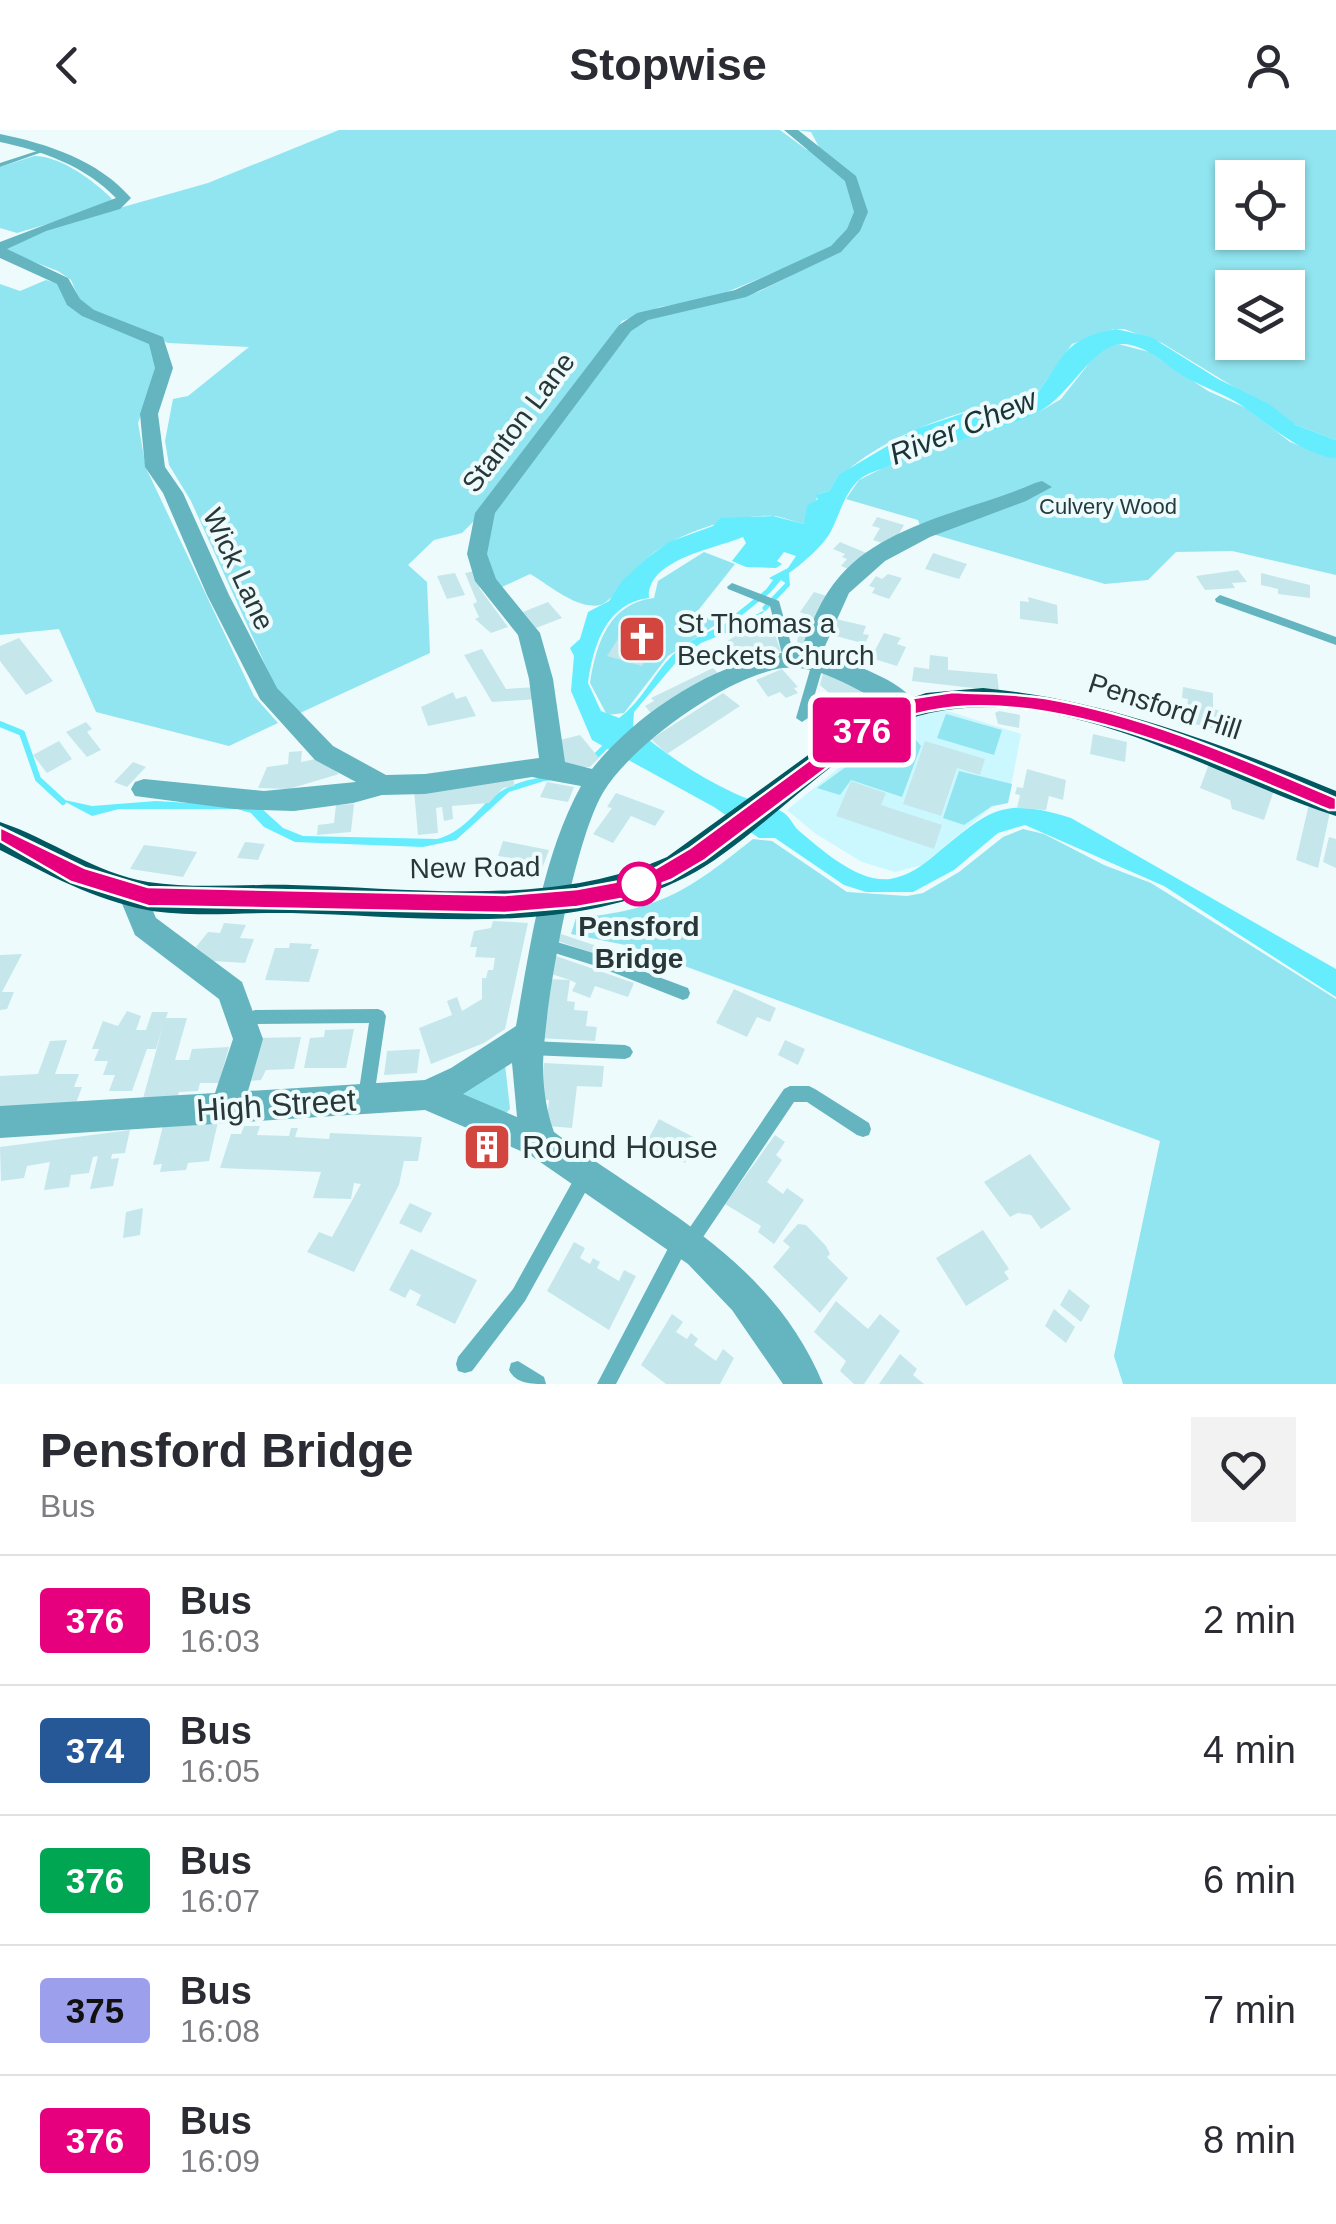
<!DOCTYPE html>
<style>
:root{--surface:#fff;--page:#f2f2f3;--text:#2b2b33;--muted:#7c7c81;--line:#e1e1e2}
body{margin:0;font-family:Arial,sans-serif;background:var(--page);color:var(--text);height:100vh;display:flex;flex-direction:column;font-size:38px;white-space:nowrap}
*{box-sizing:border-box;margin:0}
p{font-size:32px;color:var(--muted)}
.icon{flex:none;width:55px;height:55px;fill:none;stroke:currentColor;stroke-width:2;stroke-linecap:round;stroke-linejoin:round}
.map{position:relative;height:1254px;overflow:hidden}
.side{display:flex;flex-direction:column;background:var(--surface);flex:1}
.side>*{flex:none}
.badge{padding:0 20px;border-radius:8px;font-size:35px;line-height:65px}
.buttons{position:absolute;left:1215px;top:30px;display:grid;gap:20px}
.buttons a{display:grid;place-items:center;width:90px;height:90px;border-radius:0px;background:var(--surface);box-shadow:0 2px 8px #0004;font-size:50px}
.map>.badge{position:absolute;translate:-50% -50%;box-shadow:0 0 0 5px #fff}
.round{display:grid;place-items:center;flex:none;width:105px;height:105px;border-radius:0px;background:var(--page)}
.headline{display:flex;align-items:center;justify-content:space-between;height:170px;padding:0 40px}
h1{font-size:48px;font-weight:700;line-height:75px}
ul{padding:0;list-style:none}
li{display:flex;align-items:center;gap:30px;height:130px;padding:0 40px;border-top:2px solid var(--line)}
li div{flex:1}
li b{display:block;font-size:38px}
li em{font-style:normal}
li .badge{min-width:110px;font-weight:700;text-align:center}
header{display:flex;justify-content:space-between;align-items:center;height:130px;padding:0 40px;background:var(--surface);font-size:45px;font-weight:700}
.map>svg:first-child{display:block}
.built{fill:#cbf8fe}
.green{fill:#91e5f0;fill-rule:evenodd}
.water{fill:#65edfe}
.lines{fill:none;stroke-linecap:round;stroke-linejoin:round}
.stream-far1{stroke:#65edfe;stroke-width:5}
.stream{stroke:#65edfe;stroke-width:6}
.building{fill:#c5e7ec}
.lane{fill:#64b5c0;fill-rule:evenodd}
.street{fill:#64b5c0;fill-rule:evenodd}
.highway{fill:#005860;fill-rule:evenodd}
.line{fill:#e6007e;stroke:#fff;stroke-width:2.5}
.stop-dot{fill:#fff;stroke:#e6007e;stroke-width:5}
.labels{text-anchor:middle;stroke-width:8;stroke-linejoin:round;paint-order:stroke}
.far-park-label{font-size:22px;fill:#233a3e;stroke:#edfbfd}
.street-label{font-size:28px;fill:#293739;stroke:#edfbfd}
.poi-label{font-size:28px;fill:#293739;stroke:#edfbfd;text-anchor:start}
.stop-label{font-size:28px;font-weight:bold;fill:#293739;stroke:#edfbfd}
.water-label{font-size:30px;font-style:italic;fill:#1c3336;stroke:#edfbfd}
.near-street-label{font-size:32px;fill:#293739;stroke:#edfbfd}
.near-poi-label{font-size:32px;fill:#293739;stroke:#edfbfd;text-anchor:start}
</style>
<header><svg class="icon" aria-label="back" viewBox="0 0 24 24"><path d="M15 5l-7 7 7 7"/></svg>Stopwise<svg class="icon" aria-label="person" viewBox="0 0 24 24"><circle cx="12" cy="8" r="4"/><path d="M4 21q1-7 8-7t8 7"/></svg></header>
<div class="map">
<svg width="1336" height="1254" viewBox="0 0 1336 1254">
<rect width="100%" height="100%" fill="#edfbfd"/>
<path class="built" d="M944 580 1021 604 1008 673 992 677 922 735 895 742 862 732 816 704 787 680 878 606 911 588Z"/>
<g class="green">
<path d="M339 0H780L807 20 819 17 811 2 796 0H1336V310L1296 295 1162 213 1124 199H1114L1072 214 1036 265C1018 271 1001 272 983 277 936 288 856 320 829 361L819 364 804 394C794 392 784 387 774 386 737 383 669 405 643 432 632 442 612 472 600 475 577 480 548 454 530 444L502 457 492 449 482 423 486 383 628 199 645 188 758 162 800 141 780 140 710 169 660 177 622 191 483 382 462 403 434 410 408 435 427 452 430 523 300 583 278 563 191 371 169 335 165 311 173 269 188 266 249 217 168 213 94 182 79 169 71 150 58 141 5 121 9 113 45 99 208 53ZM1232 48H1288V102H1232ZM1232 158H1288V212H1232Z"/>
<path d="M34 26C61 26 94 51 112 69L99 79 17 103 0 98V37Z"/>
<path d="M46 150 59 154 68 173 151 213 156 223 155 244 138 293 146 338 254 566 278 593 229 616 96 582 59 499 0 505V154L20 161Z"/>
<path d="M1118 214 1149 222 1208 261 1246 278 1290 312 1336 329V445L1232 421 1176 422 1148 450 1105 454 922 401 918 390 846 369 859 350 911 324 1007 295 1044 279 1061 269 1101 218Z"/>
<path d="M704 422 735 434 696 483 720 492 668 526 624 583 607 585 590 553C596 514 609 473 654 468L658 451Z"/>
<path d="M946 584 1002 600 994 625 937 608Z"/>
<path d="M903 595 921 616 902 667 851 650 840 665 817 658Z"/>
<path d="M959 641 1012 654 1008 673 992 676 964 695 943 688Z"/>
<path d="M1023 699 1044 704 1104 735 1151 753 1336 869V1254H1123L1114 1226 1160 1011 630 816 571 804 576 788C660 780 688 761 753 709L772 711 847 762 907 766 923 763 959 742 1003 707Z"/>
<path d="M505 934 510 979 506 983 464 970 461 960Z"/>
</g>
<g class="water">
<path d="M1116 199 1151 207 1218 249 1269 274 1296 295 1336 310V329C1299 322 1273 298 1244 277 1224 263 1198 256 1177 242 1163 232 1149 219 1131 215 1095 205 1073 265 1038 282 990 306 936 313 888 336 880 340 867 343 860 349 844 363 840 384 831 401 825 414 801 435 789 443L790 456 781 450 770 463 765 461 773 450 769 448 788 438 796 426 784 422 777 431 782 434 776 438 746 437 732 431 746 413 743 407C718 418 646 429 649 468 606 473 593 516 588 553L601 581 619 588C644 570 654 541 677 521 693 507 715 500 733 489L742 492 767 479 751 493 701 513 678 530 634 582 633 597C664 623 697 646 734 663 750 671 770 674 784 683 790 687 793 695 798 700 822 720 858 753 890 749 908 746 922 736 936 724 990 680 1001 666 1071 688L1336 839V867L1164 756 1025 695 998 703 954 740 913 762H866L844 755 775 708H759L714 677 592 610 571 561 574 526 570 518 580 509 588 482 609 471 622 451 647 428 669 412 713 396 721 388 773 386 804 394 807 376 818 369 816 365 829 361 840 344 916 299 982 277 1036 265C1066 226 1062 209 1116 199Z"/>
<path d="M560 646 578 652 576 655 561 649 544 651 509 662 456 710 423 717 295 712 264 697 251 683 237 679H119L92 686 60 669 92 676 156 671 260 677 283 698 303 706 437 709C458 704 472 687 487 672 507 653 533 647 560 646Z"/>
</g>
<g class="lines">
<g class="stream-far1">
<path d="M765 478 787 455"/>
<path d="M733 489 767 462"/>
</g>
<g class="stream">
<path d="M0 594 22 603 38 649 63 672"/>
<path d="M597 625 610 612"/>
</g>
</g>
<g class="building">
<path d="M877 387 904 395 892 416 873 410 880 398 872 396Z"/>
<path d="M840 412 869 424 853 441 841 436 847 429 842 427 845 424 833 419Z"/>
<path d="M933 423 967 434 959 449 925 439Z"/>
<path d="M1238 440 1247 452 1232 453 1235 458 1205 460 1196 446Z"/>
<path d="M475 441 480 459 508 497 491 503 475 489 479 487 473 474 477 472 465 443Z"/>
<path d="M455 443 465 465 447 469 437 446Z"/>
<path d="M1261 443 1310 455V468L1278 464V459L1261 455Z"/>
<path d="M888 444 902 448 889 469 872 463 875 458 869 456 876 446 882 449Z"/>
<path d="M814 462 833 468 805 517 796 516 801 494 807 485 800 482Z"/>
<path d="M1028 467 1057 475 1058 494 1020 489V471L1029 472Z"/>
<path d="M548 472 562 488 536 498 523 482Z"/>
<path d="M646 486 663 490 656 502 667 505 662 514 656 512 642 536 607 526 627 495 639 498Z"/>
<path d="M768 486 781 521 745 535 724 513Z"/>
<path d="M836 489 866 496 863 504 869 505 865 514 829 504Z"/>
<path d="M884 503 901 508 897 514 906 517 897 536 871 528Z"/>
<path d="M19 508 53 551 26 565 0 531V516Z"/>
<path d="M482 519 506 559 537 557 539 569 492 572 464 525Z"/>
<path d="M930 525 948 527V540L997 544 999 561 912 551 914 537 929 539Z"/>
<path d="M713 538 721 546 658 581 650 582 645 576 654 571 651 568Z"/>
<path d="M782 539 798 557 794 558 798 563 786 568 780 562 768 567 756 550Z"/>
<path d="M823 543 865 559 835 592 817 583 829 563 820 555Z"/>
<path d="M1183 557 1213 563V579L1228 583V602L1169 588 1170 573 1187 577 1188 569 1182 568Z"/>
<path d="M453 562 456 569 466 566 476 586 428 596 421 577Z"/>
<path d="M723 563 740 576 667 624 651 609Z"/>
<path d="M999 581 1020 585 1019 598 998 594 995 583Z"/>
<path d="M86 592 92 599 87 602 101 620 87 627 66 602Z"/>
<path d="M1093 604 1127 612 1125 632 1090 624Z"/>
<path d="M580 605 599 628 590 637H565L556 611Z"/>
<path d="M59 611 72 629 47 643 33 625Z"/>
<path d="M925 611 985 629 980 645 957 638 941 686 903 674Z"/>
<path d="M302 621 301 632 321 628 339 644 289 659 258 658 267 637 288 634 289 622Z"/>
<path d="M1210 631 1275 657 1264 690 1232 679 1230 670 1200 658Z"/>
<path d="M133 632 146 637 127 657 114 652Z"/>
<path d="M1027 639 1066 650 1063 670 1049 666 1046 680 1017 678 1020 665 1015 664 1017 657 1023 658Z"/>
<path d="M513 647 515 656 503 658 489 673 452 676 453 689 444 691 442 677 436 678 438 703 418 705 414 660Z"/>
<path d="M851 651 886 663 881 675 942 695 934 719 836 686Z"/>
<path d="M547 652 574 657 568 672 540 667Z"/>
<path d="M616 663 665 681 655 696 631 686 613 713 593 704 612 678 607 677Z"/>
<path d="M354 674 351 702 317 705 318 695 334 693 336 675Z"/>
<path d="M1309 674 1330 682 1318 738 1296 730Z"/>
<path d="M1329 707 1336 709V738L1323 732Z"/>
<path d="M503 711 549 720 540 744 508 738 512 728 498 726Z"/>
<path d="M245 712 265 714 258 730 237 728Z"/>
<path d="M144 715 169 718 197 722 183 747 130 739Z"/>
<path d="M493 791 528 793 505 899 484 913 431 934 419 898 452 885 447 871 457 867 462 881 482 869V848H486L488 840H493L495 828 475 827 477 817H470L474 801 491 798Z"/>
<path d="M224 793 246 795 240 808 254 809 245 833 213 831 196 817 208 802 220 803Z"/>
<path d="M561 804 600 817 596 824 557 811Z"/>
<path d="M290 813 312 814 310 819H319L309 852 265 850 275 818H289Z"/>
<path d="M22 824 2 862H14L7 879 0 880V825Z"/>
<path d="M556 826 634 853 628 867 595 856 590 868 572 861 576 853 570 850 567 871 575 872 574 880 588 881 586 896 597 897 595 911 538 908 548 849 570 850 548 843Z"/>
<path d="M734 859 776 878 770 892 757 887 747 907 716 893Z"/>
<path d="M127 881 141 886 136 900H146L152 882H168L166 888H187L175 930H189L192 919 229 917 219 953H200L198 961 179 962 176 971 142 972 163 896 156 919H147L132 961H109L115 945H103L108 931H94L99 919H92L103 891 118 896Z"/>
<path d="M354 899 346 938H304L310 908 324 907 325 900Z"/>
<path d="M301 907 294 939 266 940 261 950 249 951 253 908Z"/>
<path d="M67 910 55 944H79L74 957H82L73 981 0 985V946L38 944 50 911Z"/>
<path d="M785 910 805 919 798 935 778 925Z"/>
<path d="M420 919 417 943 384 945 387 921Z"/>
<path d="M544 933 604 936 602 957 577 956 572 998 546 996 549 970H539Z"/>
<path d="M659 989 697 1009 685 1033 664 1021 661 1026 644 1017Z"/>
<path d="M218 992 209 1031 188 1033 186 1040 160 1042 162 1034 153 1035 163 996Z"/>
<path d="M244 996H260L257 1005 289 1006 291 998H298L295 1007 329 1009 330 1003 422 1007 418 1031H404L399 1055 354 1142 307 1122 319 1102 332 1107 361 1054 354 1053 351 1069 313 1068 321 1042 220 1038 231 1004H241Z"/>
<path d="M130 1000 125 1023 112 1024 111 1029 119 1028 113 1056 90 1059 98 1026 93 1027 89 1043 71 1045 69 1057 44 1060 50 1032 27 1036 24 1048 1 1051 0 1017Z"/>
<path d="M775 1005 785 1012 776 1025 782 1030 767 1052 783 1064 787 1058 804 1070 774 1114 758 1102 761 1096 725 1074Z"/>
<path d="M1030 1024 1071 1079 1041 1099 1031 1085 1018 1083 1010 1087 984 1052Z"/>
<path d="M410 1073 432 1083 421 1103 399 1093Z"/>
<path d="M143 1078 140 1105 123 1108 126 1082Z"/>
<path d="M798 1094 806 1095 826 1116 830 1124 827 1127 848 1148 820 1183 773 1137 790 1117 783 1111Z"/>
<path d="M983 1100 1009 1139 1004 1142 1009 1149 966 1176 936 1128Z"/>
<path d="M574 1112 585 1118 580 1128 590 1134 593 1128 600 1132 597 1138 619 1151 624 1140 636 1146 609 1200 547 1161Z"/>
<path d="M411 1119 477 1150 455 1194 416 1175 421 1165 410 1159 405 1168 389 1160Z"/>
<path d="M1069 1159 1090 1176 1081 1192 1060 1175Z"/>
<path d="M836 1171 868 1199 880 1184 900 1201 864 1254H854L840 1241 846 1231 814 1202Z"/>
<path d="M1054 1179 1075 1197 1066 1213 1045 1196Z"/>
<path d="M672 1184 683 1192 676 1202 687 1209 691 1203 698 1209 694 1215 716 1231 723 1219 734 1228 720 1254H666L641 1235Z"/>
<path d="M900 1224 917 1239 913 1245 924 1254H879Z"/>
</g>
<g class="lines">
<g class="lane">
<path d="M43 19 48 20 0 37V33Z"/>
<path d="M732 453 779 471 795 528 793 531 789 532 783 528 770 476 728 459 727 457Z"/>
<path d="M1220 465 1336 507V515L1216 472 1215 469Z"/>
<path d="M818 529 824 533 808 588 802 592 796 588 812 533Z"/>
<path d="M547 809 600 825 688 858 690 863 688 868 683 870 599 837 542 819 540 815 542 811Z"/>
<path d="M378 879 383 881 386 886 374 967 372 972 366 975 360 972 358 967 369 893 255 894 250 892 247 887 250 882 255 880Z"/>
<path d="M530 911 625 915 630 917 633 922 630 927 625 929 530 925 525 923 522 918 525 913Z"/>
<path d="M790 956H809L815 959 869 993 871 999 869 1005 863 1007 857 1005 807 972H794L695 1119 689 1122 686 1120 616 1254H597L674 1107 680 1104 684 1106 784 959Z"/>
<path d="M585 1038 591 1040 593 1046 591 1052 525 1171 472 1241 465 1243 458 1241 456 1234 458 1227 513 1159 579 1040Z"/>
<path d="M518 1231 544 1247 546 1254C531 1254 516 1254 509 1240L511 1233Z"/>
</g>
<path class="street" d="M784 0H798L856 46 868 82 860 101 841 122 746 167 648 190 631 201 495 383 487 424 496 449 540 503 553 549 565 632 592 639C638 581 724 525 800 521 811 495 821 467 840 446 886 393 973 380 1035 353L1042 351 1052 357 1026 371 930 407 885 431 849 463 821 525C852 533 900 549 919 576L915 582C891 589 832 531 783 538 727 546 633 614 604 661 574 709 542 884 543 943 544 963 547 983 554 1002 656 1078 771 1128 823 1254H783L732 1180 688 1134 530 1025 425 980 0 1008V976L215 963 233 909 219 869 135 805 118 764 122 756 132 752 142 756 156 788 242 852 263 909 248 961 425 950 451 938 516 896C530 817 542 727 581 656L532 647 425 664 382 665 353 673 294 681 234 679 135 666 131 659 135 652 144 649 264 661 356 652 315 630 260 569 207 465 163 363 145 337 140 284 155 238 149 214 82 186 67 175 57 154 0 128V112L116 68C85 36 43 21 0 12V4C48 14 98 30 131 68L120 79 46 101 7 119 68 148 80 169 94 180 163 207 173 238 158 284 165 337 183 363 229 465 277 558 333 616 386 645 425 644 539 628 529 549 518 505 475 451 467 424 475 383 619 195 637 183 735 160 831 116 847 99 854 82 845 51ZM512 933 517 987 463 964Z"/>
<path class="highway" d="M983 558C1108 570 1221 614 1336 661V686C1206 644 1073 554 930 583 848 600 762 709 686 747 567 808 420 786 291 783 246 782 190 788 147 780 95 770 47 744 0 720V692C51 709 94 743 148 752 193 759 245 754 292 755 415 758 552 778 667 727L865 584 926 563Z"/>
</g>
<path class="line" d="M953 562C983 564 1015 563 1045 568 1149 586 1246 630 1336 668V680H1329C1204 629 1012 534 881 597L705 730 671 750 621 769 577 777 505 783 148 776 71 752 0 711V697L85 738 148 757 505 765 577 759 620 751 656 738 690 718 868 587 907 569Z"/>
<defs>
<g id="church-square" transform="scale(2.5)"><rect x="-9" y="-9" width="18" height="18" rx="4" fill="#d3453f" stroke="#edfbfd"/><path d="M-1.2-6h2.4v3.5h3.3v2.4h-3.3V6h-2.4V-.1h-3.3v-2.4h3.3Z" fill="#fff"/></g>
<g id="building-square" transform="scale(2.5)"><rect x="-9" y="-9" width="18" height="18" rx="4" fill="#d3453f" stroke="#edfbfd"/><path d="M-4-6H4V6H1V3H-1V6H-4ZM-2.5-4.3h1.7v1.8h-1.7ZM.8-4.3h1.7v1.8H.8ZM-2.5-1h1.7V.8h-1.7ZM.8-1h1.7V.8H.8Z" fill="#fff"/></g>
</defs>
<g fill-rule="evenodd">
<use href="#church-square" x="642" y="509"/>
<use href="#building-square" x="487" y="1017"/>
</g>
<circle class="stop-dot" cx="639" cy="754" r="20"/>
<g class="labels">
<g class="far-park-label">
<text x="1108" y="384">Culvery Wood</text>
</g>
<g class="street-label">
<text transform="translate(518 292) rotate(-53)" y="10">Stanton Lane</text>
<text transform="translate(239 439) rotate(65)" y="10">Wick Lane</text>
<text transform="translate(1165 576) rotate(18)" y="10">Pensford Hill</text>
<text transform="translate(475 737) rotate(-1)" y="10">New Road</text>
</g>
<g class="poi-label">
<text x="677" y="503">St Thomas a<tspan x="677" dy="32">Beckets Church</tspan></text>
</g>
<g class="stop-label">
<text x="639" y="806">Pensford<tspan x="639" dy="32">Bridge</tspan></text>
</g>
<g class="water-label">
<text transform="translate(963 297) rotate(-22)" y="10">River Chew</text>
</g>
<g class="near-street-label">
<text transform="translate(276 975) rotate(-4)" y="11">High Street</text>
</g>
<g class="near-poi-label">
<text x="522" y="1028">Round House</text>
</g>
</g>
</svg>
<div class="buttons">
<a><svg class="icon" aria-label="locate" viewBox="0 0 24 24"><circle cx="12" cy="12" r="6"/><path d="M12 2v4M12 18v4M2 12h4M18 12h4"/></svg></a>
<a><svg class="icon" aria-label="layers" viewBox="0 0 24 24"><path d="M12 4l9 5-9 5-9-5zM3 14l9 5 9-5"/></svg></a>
</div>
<b class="badge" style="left:862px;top:600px;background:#e6007e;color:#fff">376</b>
</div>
<section class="side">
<div class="headline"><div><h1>Pensford Bridge</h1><p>Bus</p></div><a class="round"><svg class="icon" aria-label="heart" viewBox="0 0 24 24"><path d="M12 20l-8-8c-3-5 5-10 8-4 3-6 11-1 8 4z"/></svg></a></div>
<ul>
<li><span class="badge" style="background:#e6007e;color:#fff">376</span><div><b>Bus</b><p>16:03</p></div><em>2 min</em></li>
<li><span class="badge" style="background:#265797;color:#fff">374</span><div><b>Bus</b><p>16:05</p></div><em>4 min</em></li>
<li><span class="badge" style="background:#00a651;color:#fff">376</span><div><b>Bus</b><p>16:07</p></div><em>6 min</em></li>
<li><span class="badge" style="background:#9c9fec;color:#111">375</span><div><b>Bus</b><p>16:08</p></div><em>7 min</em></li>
<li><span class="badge" style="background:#e6007e;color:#fff">376</span><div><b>Bus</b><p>16:09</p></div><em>8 min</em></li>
</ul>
</section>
